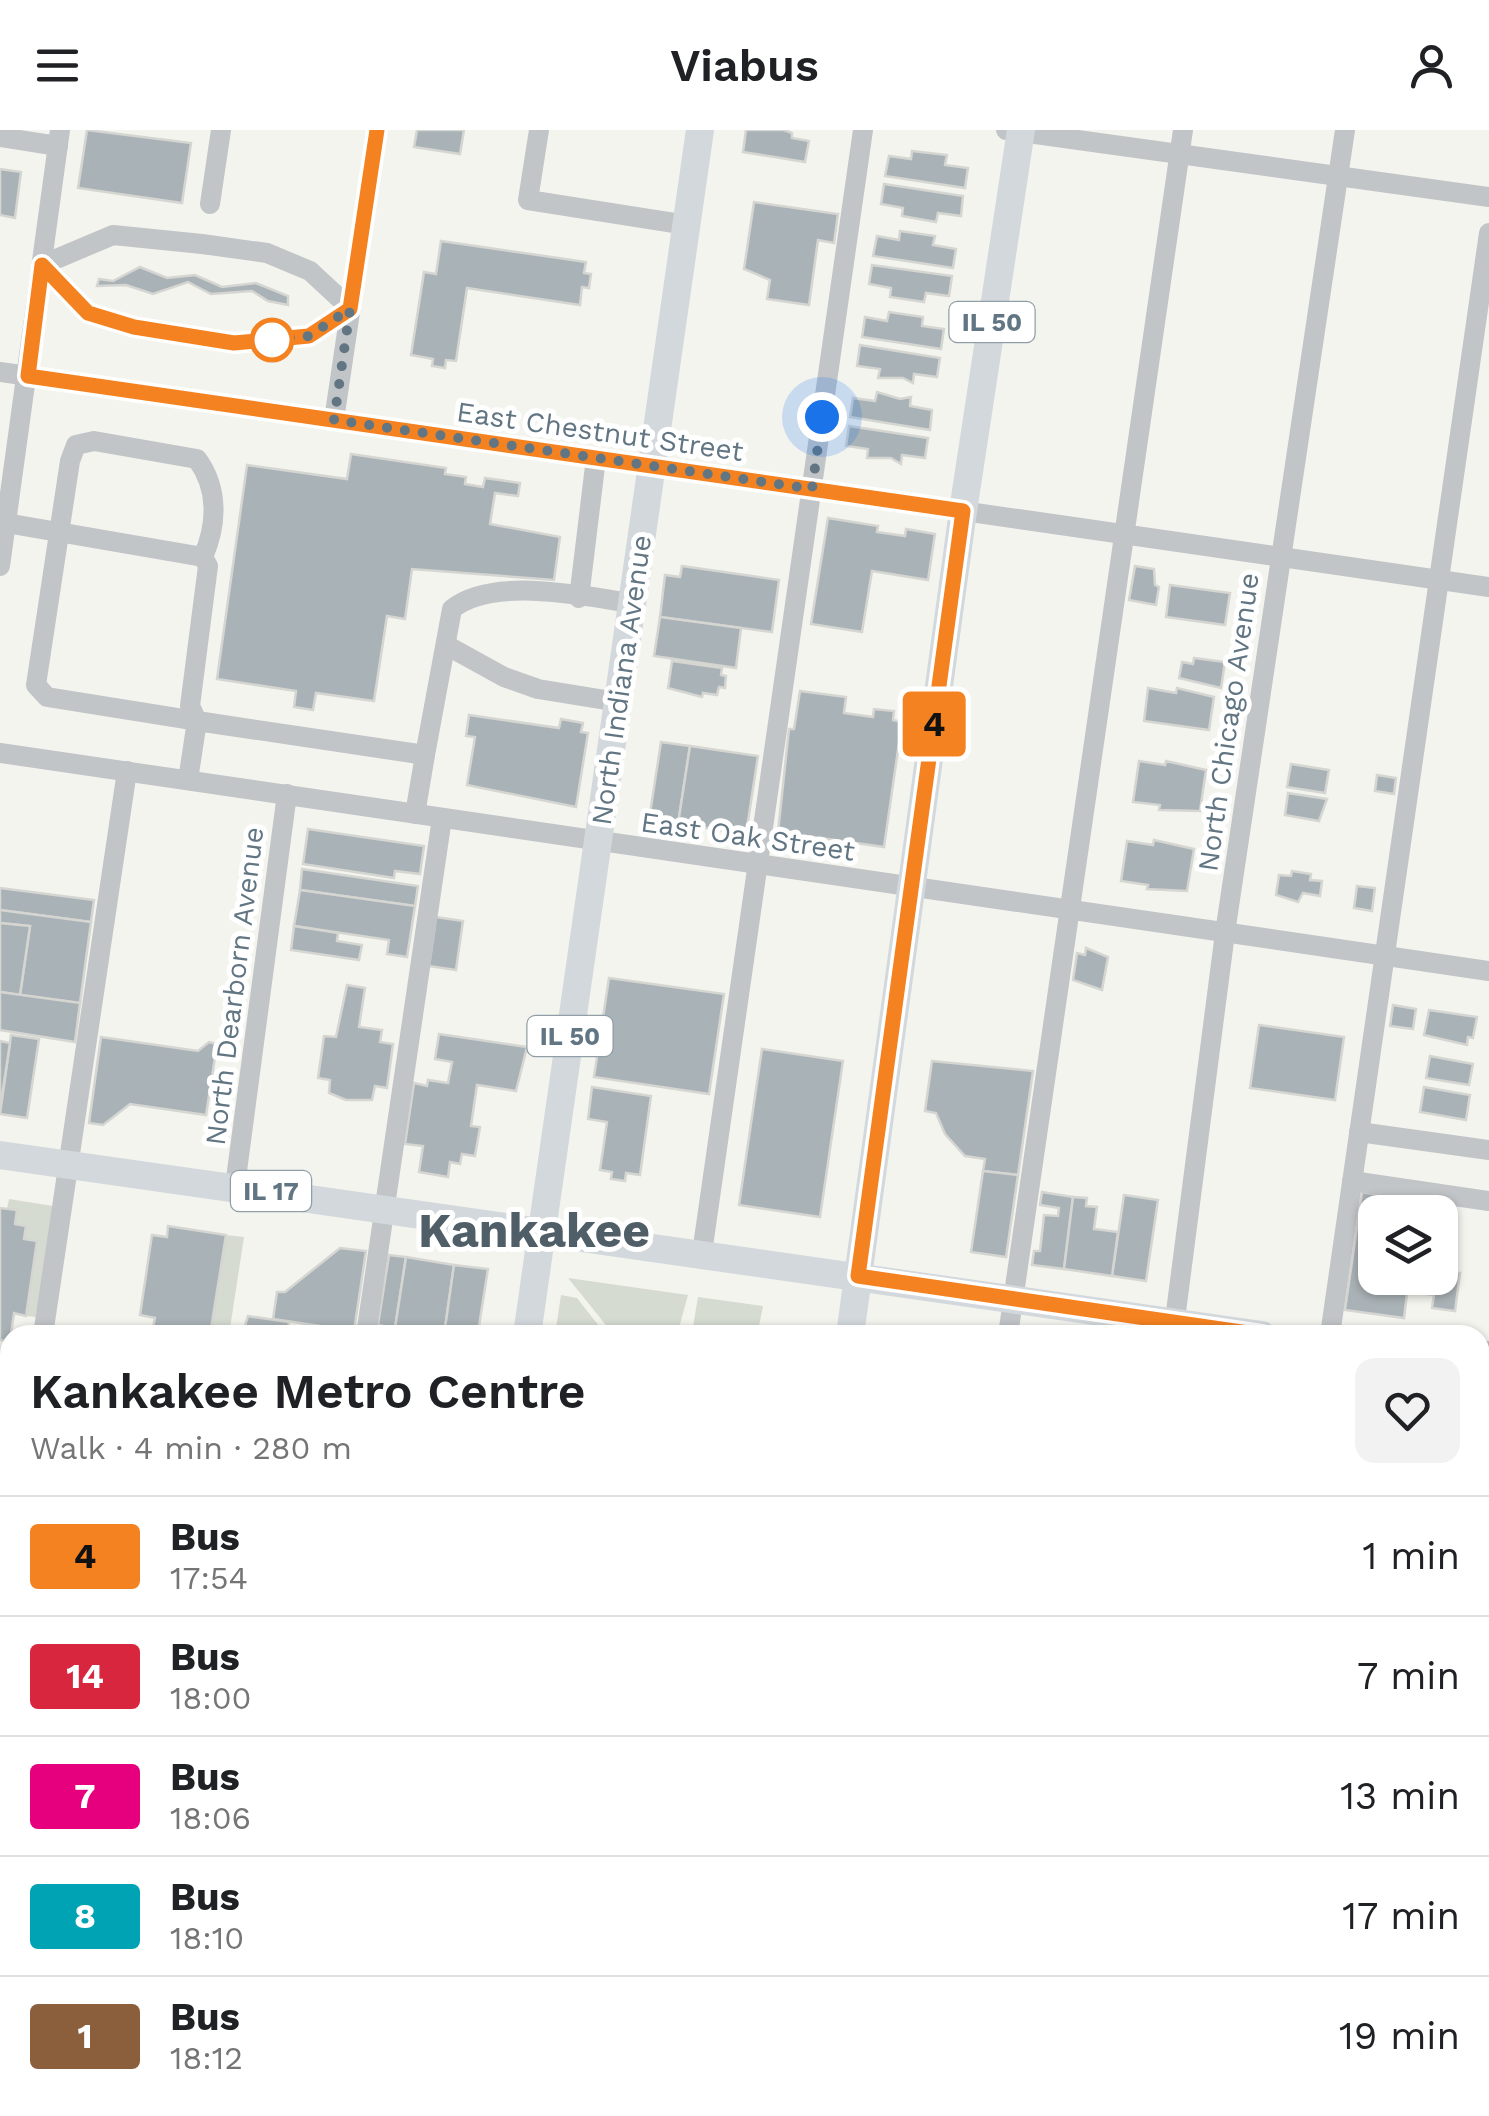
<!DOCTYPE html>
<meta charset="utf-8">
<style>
:root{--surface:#fff;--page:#f2f2f2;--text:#202124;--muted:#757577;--line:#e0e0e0}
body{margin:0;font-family:"Work Sans",sans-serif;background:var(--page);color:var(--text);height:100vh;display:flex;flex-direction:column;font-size:38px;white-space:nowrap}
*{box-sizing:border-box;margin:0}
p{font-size:32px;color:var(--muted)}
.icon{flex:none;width:55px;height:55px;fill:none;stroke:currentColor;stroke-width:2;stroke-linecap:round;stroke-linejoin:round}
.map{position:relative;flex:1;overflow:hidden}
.panel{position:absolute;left:0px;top:1195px;width:1490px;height:792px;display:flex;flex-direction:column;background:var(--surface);border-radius:30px 30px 0 0;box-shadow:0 2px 8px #0004}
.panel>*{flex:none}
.badge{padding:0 20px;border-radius:8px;font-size:35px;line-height:65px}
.tools{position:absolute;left:1358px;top:1065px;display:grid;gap:20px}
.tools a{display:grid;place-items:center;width:100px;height:100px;border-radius:20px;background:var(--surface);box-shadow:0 2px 8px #0004;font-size:50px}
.you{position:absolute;width:50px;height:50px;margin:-25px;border:8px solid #fff;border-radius:50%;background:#1a73e8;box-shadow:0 0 0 15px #1a73e833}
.map>.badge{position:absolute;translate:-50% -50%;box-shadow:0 0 0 5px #fff}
.round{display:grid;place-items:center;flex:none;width:105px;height:105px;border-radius:20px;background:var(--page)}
.headline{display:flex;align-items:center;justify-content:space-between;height:170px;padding:0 30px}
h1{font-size:48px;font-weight:600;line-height:75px}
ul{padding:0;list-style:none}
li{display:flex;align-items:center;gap:30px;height:120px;padding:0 30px;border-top:2px solid var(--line)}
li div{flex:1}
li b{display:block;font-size:38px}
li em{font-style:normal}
li .badge{min-width:110px;font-weight:700;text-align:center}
header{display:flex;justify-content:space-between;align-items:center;height:130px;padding:0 30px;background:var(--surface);font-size:45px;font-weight:600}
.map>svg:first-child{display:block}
.green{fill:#d5dbd0}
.building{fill:#a9b2b6;stroke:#d5d5d2;stroke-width:2.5}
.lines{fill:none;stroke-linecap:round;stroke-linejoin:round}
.minor{stroke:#c1c5c8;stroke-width:20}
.major{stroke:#d2d8dc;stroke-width:28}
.line-casing{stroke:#fff;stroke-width:22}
.line{stroke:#f58220;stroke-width:15}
.walk{stroke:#617582;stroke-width:10;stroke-dasharray:0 18}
.stop-dot{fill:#fff;stroke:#f58220;stroke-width:5}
.labels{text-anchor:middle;stroke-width:10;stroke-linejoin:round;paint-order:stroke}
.shield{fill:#fff;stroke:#909ea8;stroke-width:2.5}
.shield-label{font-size:25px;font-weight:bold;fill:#617582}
.street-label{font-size:28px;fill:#617582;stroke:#fff}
.town-label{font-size:48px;font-weight:bold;fill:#4f5e67;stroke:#fff}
</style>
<header><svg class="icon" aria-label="menu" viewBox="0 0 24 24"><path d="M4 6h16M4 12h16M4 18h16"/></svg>Viabus<svg class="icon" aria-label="person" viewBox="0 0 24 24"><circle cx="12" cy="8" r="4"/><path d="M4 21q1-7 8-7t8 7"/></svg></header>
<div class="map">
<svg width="1489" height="1986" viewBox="0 0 1489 1986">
<rect width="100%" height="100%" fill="#f4f4ef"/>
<g class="green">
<path d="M9 1069 53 1076 36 1187 26 1186 37 1112 24 1109 26 1096 15 1094 17 1081 7 1079Z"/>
<path d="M226 1105 244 1107 229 1205H210Z"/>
<path d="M568 1148 688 1165 677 1205H614Z"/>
<path d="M561 1165 577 1168 606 1205H555Z"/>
<path d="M698 1167 763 1176 759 1196 769 1205H696L693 1197Z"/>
</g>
<g class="building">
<path d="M87 0 191 13 182 73 78 58Z"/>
<path d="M417 0H464L460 24 414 17Z"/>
<path d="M746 0H784L792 3V8L809 11 805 32 743 22Z"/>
<path d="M912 21 947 25 945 35 968 38 965 58 885 46 889 26 911 29Z"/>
<path d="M0 39 21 42 15 88 0 85Z"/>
<path d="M884 54 963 66 961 86 938 83 936 92 902 86 903 78 881 74Z"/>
<path d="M754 72 838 84 834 113 818 110 809 175 767 169 770 150 744 139Z"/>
<path d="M900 101 935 106 933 115 956 119 953 138 873 126 877 106 899 110Z"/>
<path d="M441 111 586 132 584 143 591 144 589 158 582 157 580 175 467 158 456 231 446 230 445 238 432 236 433 229 411 225 424 142 436 144Z"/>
<path d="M872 135 952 146 949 166 926 163 924 172 890 167 891 158 869 154Z"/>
<path d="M140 137 167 148 195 145 222 157 256 153 288 166V175L268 171 252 161 211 164 188 152 153 164 126 155 97 156 99 149 113 151Z"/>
<path d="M889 182 923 187 922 196 944 199 941 219 862 207 865 187 887 191Z"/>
<path d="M860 215 940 228 937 247 914 244 913 253 903 248H878L880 239 857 236Z"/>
<path d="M877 262 900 269 911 267 910 276 932 280 930 300 850 287 853 268 875 271Z"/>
<path d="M849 296 928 308 925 328 902 325 901 334 891 328H867L868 319 846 316Z"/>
<path d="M351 324 446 338 445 344 466 347 465 354 483 357 485 348 520 353 518 366 495 363 490 394 560 407 554 450 412 439 405 489 387 486 374 571 316 563 313 580 294 577 296 561 217 549 247 335 347 349Z"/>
<path d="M828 388 878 396 877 402 905 406 906 399 935 404 928 450 872 441 862 502 811 494Z"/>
<path d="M682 436 779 450 772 502 660 487 665 445 680 447Z"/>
<path d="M1135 436 1154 439 1155 455 1159 457 1156 475 1129 470Z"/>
<path d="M1170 455 1230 463 1225 495 1166 487Z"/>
<path d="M660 487 741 498 736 538 654 526Z"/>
<path d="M1194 528 1225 532 1221 558 1179 548 1182 532 1193 534Z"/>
<path d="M672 531 722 538 721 545 726 546 725 558 719 557 717 565 703 563 702 567 668 558Z"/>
<path d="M1148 558 1176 563 1177 558 1214 567 1209 600 1144 591Z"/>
<path d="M800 561 846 567 844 583 873 587 874 579 894 581 893 590 902 592 884 717 778 702 789 599H794Z"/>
<path d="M469 585 559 598 561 589 583 593 581 602 588 603 576 677 467 655 475 607 466 606Z"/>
<path d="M661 612 690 616 678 694 649 690Z"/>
<path d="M690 616 758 626 746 704 678 694Z"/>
<path d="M1139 631 1165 635 1166 631 1206 640 1200 681 1159 680 1160 675 1133 672Z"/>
<path d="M1291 634 1329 640 1325 663 1287 657Z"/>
<path d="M1377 645 1396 648 1394 664 1375 661Z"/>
<path d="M1288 663 1327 669 1319 691 1285 685Z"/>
<path d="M308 699 424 716 420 744 395 741 394 748 303 734Z"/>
<path d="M1154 710 1194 719 1187 761 1147 759 1148 755 1121 751 1127 711 1153 715Z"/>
<path d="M302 739 418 756 415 776 300 760Z"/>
<path d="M1292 741 1311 744 1310 750 1322 751 1320 766 1303 763 1298 772 1276 765 1279 745 1291 746Z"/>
<path d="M1357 756 1375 758 1372 781 1354 778Z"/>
<path d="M0 758 94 770 91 792 0 780Z"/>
<path d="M300 760 415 776 407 827 387 824 389 810 294 796Z"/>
<path d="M0 780 91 792 80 873 20 865 30 796 0 793Z"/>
<path d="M436 787 463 791 456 840 429 836Z"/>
<path d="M0 793 30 796 20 865 0 862Z"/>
<path d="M294 796 338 803 337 811 362 815 359 830 291 820Z"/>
<path d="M1086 818 1108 827 1102 860 1073 850 1077 823 1085 825Z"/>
<path d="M609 848 724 864 709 964 594 947Z"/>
<path d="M347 855 365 858 359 897 382 900 380 912 393 914 387 958 375 956 372 970H346L329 963 330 950 318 948 324 906 336 907Z"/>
<path d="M0 862 80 873 75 912 0 900Z"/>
<path d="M1393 875 1416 879 1413 899 1390 896Z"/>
<path d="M1429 880 1477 887 1473 908 1468 907 1467 915 1424 905Z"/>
<path d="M1259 895 1344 907 1335 970 1250 958Z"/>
<path d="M439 904 527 917 516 961 477 955 471 996 480 997 475 1026 462 1024 460 1034 450 1032 448 1047 419 1042 423 1016 405 1014 414 953 427 956 428 950 448 953 452 932 435 929Z"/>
<path d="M11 905 39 909 27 988 0 984Z"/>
<path d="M101 907 198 921 209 912 217 914 206 985 130 974 103 995 89 993Z"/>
<path d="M0 911 10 913 0 979Z"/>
<path d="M762 919 843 931 820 1087 739 1075Z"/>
<path d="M1430 926 1473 934 1469 955 1426 948Z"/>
<path d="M932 931 1033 941 1018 1045 983 1041 985 1029 965 1026 945 1004 936 983 925 981Z"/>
<path d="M592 957 651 966 640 1045 626 1043 625 1051 611 1049 612 1042 600 1040 607 992 588 989Z"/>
<path d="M1424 957 1470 965 1466 990 1420 982Z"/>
<path d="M983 1041 1018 1045 1006 1127 971 1122Z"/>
<path d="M1042 1062 1073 1067 1064 1139 1032 1135 1034 1121H1040L1044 1085 1058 1086 1059 1078 1040 1075Z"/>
<path d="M1362 1062 1420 1071 1419 1082H1375V1148H1409L1404 1188 1345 1180Z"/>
<path d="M1124 1065 1158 1070 1146 1151 1112 1146Z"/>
<path d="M1073 1067 1087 1068 1086 1076 1097 1077 1094 1099 1118 1102 1112 1146 1064 1139Z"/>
<path d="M0 1078 17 1080 15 1094 26 1096 24 1109 37 1111 26 1186 14 1183 10 1211 0 1210Z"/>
<path d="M168 1096 226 1105 210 1205 153 1197 155 1188 140 1185 152 1105 167 1107Z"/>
<path d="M340 1118 366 1121 354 1201 273 1189 277 1162H285Z"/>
<path d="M389 1125 406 1127 395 1198 378 1195Z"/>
<path d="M406 1127 454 1135 444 1205 395 1198Z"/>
<path d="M454 1135 488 1139 478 1202 461 1200V1205H444Z"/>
<path d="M1440 1140 1460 1143 1455 1181 1432 1178 1434 1165 1411 1162 1413 1148H1440Z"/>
<path d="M248 1186 289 1192 287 1205H242Z"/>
<path d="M139 1978H206L215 1979 214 1986H138Z"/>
</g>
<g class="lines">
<g class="minor">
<path d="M539 0 528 70 687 95"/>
<path d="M1006 0 1489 67"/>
<path d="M0 7 58 16"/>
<path d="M210 74 221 0"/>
<path d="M42 135 88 183 133 197 234 213 309 206 351 179"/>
<path d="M42 135 113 105 202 114 267 123 310 141 351 179"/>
<path d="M0 242 1489 457"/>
<path d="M334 290 377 0"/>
<path d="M6 393 203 427 208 436 190 576 197 591 425 625 452 479C493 446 581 466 632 473"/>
<path d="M0 436 60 0"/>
<path d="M579 468 596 328"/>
<path d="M446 515 504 547 538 559 618 572"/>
<path d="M0 623 1489 841"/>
<path d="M188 650 197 591 47 567 36 555 70 331 76 315 94 311 197 329C219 359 217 395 203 427"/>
<path d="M415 684 425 625"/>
<path d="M1359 1002 1489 1020"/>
<path d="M1352 1051 1489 1071"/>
<path d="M235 1056 287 664"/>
<path d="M702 1123 863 0"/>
<path d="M43 1205 127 641"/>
<path d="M366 1205 442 688"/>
<path d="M1008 1205 1183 0"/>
<path d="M1173 1205 1225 803 1345 0"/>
<path d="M1330 1205 1489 103"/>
<path d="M1480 1291 1489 1221"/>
<path d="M0 1498 10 1425"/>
<path d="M1480 1639 1489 1640"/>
<path d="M0 1866 10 1868"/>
<path d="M0 1912 10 1914"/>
<path d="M0 1958 10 1960"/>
<path d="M93 1986 94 1978"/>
<path d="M252 1986 253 1978"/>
<path d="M575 1986 577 1978"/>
<path d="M817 1986 818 1978"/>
<path d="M895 1986 897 1978"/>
<path d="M1060 1986 1061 1978"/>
<path d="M1218 1986 1219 1978"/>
<path d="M1378 1986 1380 1978"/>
</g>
<g class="major">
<path d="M0 1025 1262 1205"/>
<path d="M527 1205 700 0"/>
<path d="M850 1205 963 381 1021 0"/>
<path d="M1480 1237 1489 1238"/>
<path d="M0 1813 10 1814"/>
<path d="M1141 1978 1200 1986"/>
<path d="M414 1986 415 1978"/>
<path d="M737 1986 738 1978"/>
</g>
</g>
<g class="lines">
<g class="line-casing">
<path id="line" d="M377 0 350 179 309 206 234 213 134 197 88 183 42 135 28 246 963 381 858 1146 1262 1205"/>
</g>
<use href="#line" class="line"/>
<path class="walk" d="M272 210 309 206 350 179 334 290 812 359 822 287"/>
</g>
<circle class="stop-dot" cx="272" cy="210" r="20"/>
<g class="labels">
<g class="shield">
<rect x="949.5" y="172" width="85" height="40" rx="8"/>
<rect x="527.5" y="886" width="85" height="40" rx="8"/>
<rect x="231" y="1041" width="80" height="40" rx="8"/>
</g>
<g class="shield-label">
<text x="992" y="201">IL 50</text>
<text x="570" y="915">IL 50</text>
<text x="271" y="1070">IL 17</text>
</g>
<g class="street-label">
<text transform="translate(600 301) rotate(8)" y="10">East Chestnut Street</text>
<text transform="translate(621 550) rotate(-82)" y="10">North Indiana Avenue</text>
<text transform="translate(1228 592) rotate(-82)" y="10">North Chicago Avenue</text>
<text transform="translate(748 706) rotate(8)" y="10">East Oak Street</text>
<text transform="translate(234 856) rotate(-83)" y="10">North Dearborn Avenue</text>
</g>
<g class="town-label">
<text x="534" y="1117">Kankakee</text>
</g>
</g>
</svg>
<div class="tools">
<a><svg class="icon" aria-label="layers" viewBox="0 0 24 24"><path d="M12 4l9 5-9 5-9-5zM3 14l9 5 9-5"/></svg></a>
</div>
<div class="you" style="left:822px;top:287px"></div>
<b class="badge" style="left:934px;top:594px;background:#f58220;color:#111">4</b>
<section class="panel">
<div class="headline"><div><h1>Kankakee Metro Centre</h1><p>Walk · 4 min · 280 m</p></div><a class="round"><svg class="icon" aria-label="heart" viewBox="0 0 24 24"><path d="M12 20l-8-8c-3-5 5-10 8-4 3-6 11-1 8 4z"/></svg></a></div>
<ul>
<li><span class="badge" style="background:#f58220;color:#111">4</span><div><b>Bus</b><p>17:54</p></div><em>1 min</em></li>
<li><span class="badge" style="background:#d7263d;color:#fff">14</span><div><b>Bus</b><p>18:00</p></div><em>7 min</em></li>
<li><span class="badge" style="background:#e6007e;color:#fff">7</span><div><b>Bus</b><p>18:06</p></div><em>13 min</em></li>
<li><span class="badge" style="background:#00a3b4;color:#fff">8</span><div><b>Bus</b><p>18:10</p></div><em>17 min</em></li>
<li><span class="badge" style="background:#8b5e3c;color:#fff">1</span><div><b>Bus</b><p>18:12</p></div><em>19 min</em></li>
</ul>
</section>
</div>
